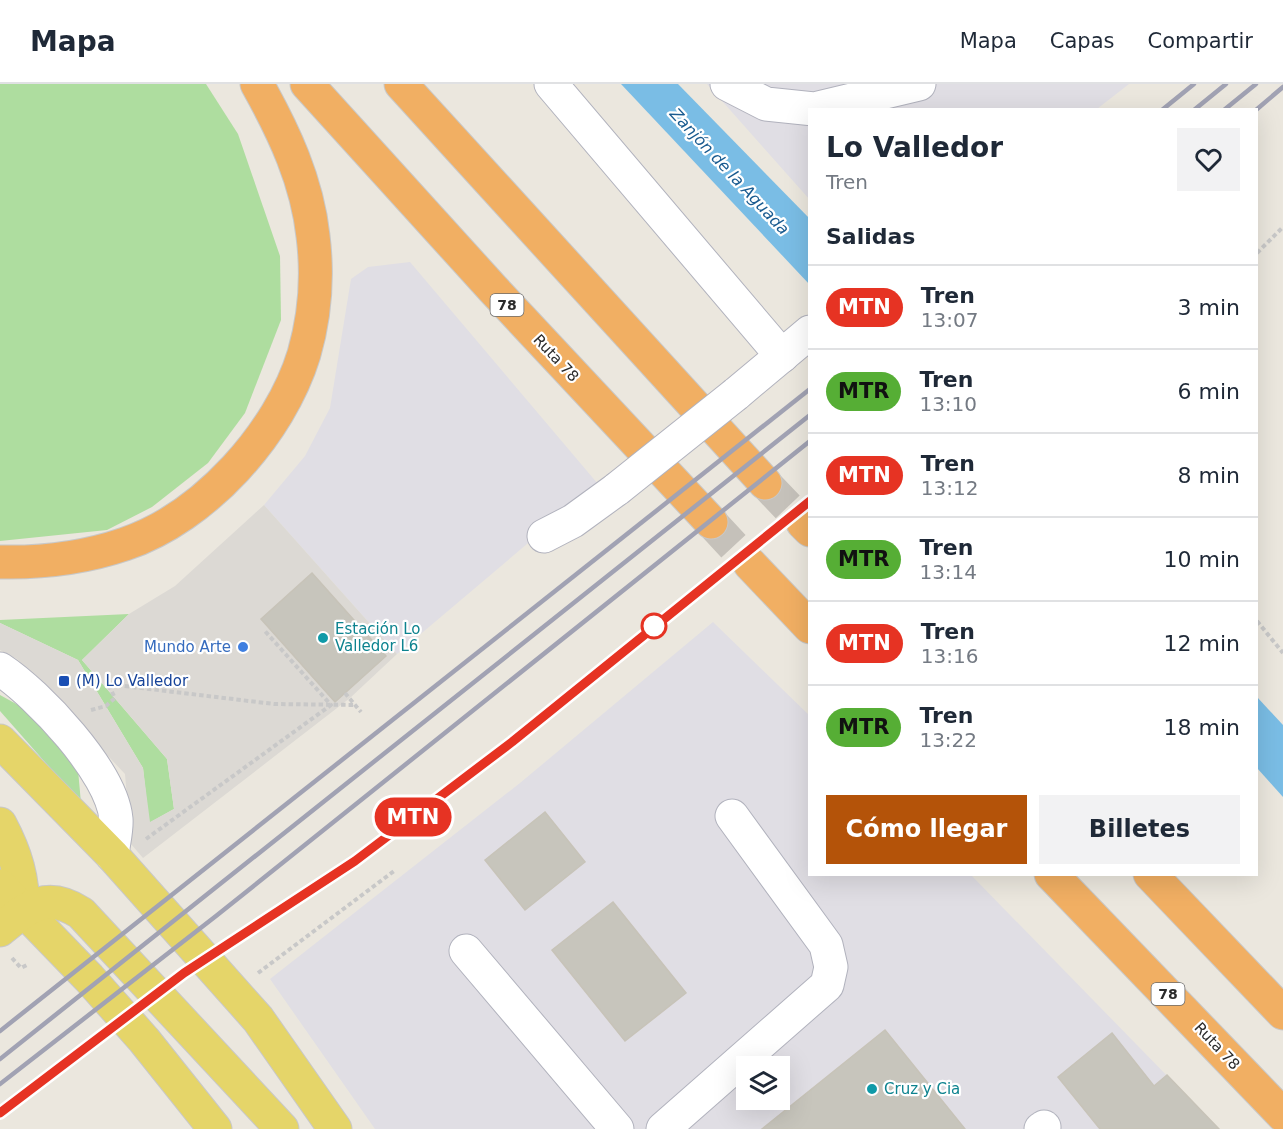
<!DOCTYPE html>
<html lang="es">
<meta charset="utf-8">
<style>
:root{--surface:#fff;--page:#f2f2f3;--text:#1f2937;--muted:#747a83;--line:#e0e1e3;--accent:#b45309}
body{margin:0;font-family:"DejaVu Sans",sans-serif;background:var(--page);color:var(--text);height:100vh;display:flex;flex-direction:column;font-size:22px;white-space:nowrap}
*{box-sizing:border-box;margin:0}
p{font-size:20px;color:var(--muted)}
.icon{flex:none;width:33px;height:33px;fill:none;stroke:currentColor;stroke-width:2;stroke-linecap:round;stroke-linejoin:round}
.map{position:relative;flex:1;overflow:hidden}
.drawer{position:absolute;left:808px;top:24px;width:450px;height:768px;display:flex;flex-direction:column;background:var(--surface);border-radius:0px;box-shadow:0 6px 24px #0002}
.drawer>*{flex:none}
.badge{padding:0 12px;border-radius:20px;font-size:21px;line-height:39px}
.buttons{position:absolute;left:736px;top:972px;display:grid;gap:12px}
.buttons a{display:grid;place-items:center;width:54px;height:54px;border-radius:0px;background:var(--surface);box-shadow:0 6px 24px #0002;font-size:30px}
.map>.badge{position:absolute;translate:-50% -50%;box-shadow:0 0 0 3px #fff}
h2{padding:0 18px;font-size:22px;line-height:54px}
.round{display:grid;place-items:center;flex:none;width:63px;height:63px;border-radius:0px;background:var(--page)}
.summary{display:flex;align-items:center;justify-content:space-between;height:102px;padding:0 18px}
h1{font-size:28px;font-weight:700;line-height:45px}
.cta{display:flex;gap:12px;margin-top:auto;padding:12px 18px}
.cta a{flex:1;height:69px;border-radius:0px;background:var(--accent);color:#fff;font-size:24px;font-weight:700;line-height:69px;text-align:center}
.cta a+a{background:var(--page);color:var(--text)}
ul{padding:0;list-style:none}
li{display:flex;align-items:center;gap:18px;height:84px;padding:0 18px;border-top:2px solid var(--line)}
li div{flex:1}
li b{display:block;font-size:22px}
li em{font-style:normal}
li .badge{min-width:66px;font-weight:700;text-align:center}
header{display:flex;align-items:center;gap:36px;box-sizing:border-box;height:84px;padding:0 30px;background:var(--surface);border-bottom:2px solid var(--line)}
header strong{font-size:28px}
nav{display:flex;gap:33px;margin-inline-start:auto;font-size:21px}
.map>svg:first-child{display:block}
.industrial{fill:#e0dee4;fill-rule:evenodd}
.green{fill:#aedd9f}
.plaza{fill:#dcd9d4}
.water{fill:#7abde5}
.building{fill:#c7c5bc;stroke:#c7c3b8;stroke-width:1.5}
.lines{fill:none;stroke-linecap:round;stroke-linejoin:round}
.highway-tunnel{stroke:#c5c1ba;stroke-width:33;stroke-dasharray:33 16;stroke-linecap:butt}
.minor-casing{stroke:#b1b2bd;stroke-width:35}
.major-casing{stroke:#c8c8c8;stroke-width:35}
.highway-casing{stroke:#c8c8c8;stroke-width:35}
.path{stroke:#c8c8c8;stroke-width:4;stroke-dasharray:4.5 3;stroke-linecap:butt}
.minor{stroke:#fff;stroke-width:33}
.major{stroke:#e5d569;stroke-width:33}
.highway{stroke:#f1af63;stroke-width:33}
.rail{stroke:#a1a2b3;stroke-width:4.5}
.minor-bridge-casing{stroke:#b1b2bd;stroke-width:35;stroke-linecap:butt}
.minor-bridge{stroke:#fff;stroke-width:33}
.line-casing{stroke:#fff;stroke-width:14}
.line{stroke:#e63323;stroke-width:9}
.stop-dot{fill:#fff;stroke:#e63323;stroke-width:3}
.culture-dot{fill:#0f9aa8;stroke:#fff;stroke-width:2}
.shop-dot{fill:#3f7fe0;stroke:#fff;stroke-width:2}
.transit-dot{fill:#1a4fb4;stroke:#fff;stroke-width:2}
.labels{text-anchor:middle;stroke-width:4.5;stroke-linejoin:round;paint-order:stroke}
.shield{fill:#fff;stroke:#6b6b6b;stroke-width:1.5}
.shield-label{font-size:14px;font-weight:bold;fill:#2b2b2b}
.street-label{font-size:15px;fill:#2b2b2b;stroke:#fff}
.culture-label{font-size:15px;fill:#0d838f;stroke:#fff;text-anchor:start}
.shop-label{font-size:15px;fill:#366cbe;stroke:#fff;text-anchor:end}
.transit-label{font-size:15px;fill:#164399;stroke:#fff;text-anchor:start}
.water-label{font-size:16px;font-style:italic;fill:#195b90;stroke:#fff}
</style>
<header>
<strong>Mapa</strong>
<nav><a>Mapa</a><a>Capas</a><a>Compartir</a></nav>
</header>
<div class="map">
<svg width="1283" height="1045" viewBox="0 0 1283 1045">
<rect width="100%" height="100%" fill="#ebe7de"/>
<g class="industrial">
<path d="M707 0H1129L1097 25 810 26V116Z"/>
<path d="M410 178 598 400 397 570 264 421 305 372 330 324 351 195 368 183Z"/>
<path d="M713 538 810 632V790L971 791 1219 1045H375L270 895 520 699ZM747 982H780V1016H747Z"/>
</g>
<g class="green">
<path d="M0 0H206L238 50 280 172 281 236 245 329 208 379 152 423 107 446 0 457Z"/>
<path d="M129 530 82 576 167 675 174 725 149 739 143 684 78 576 0 539V536Z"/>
<path d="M0 611 29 627 78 686 81 719 0 627Z"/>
</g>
<path class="plaza" d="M264 421 397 570 350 614 143 774 131 760 125 690 17 575 0 566V539L78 576 143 684 150 738 174 725 167 675 82 576 129 530 175 502Z"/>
<g class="water">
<path d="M621 0H678L810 135V201Z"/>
<path d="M1257 613 1283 641V713L1257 684Z"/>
</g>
<g class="building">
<path d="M312 489 386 572 335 618 261 535Z"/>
<path d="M545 728 585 778 525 826 485 776Z"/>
<path d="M613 818 686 909 625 957 552 866Z"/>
<path d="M885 946 965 1045H762Z"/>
<path d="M1112 949 1154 1002 1167 991 1219 1045H1100L1058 993Z"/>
</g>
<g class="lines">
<g class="highway-tunnel">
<path d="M765 399 803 439"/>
<path d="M711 438 750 480"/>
</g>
<g class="minor-casing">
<g id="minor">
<path d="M551 0 782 272"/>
<path d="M727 0 766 20 814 25 919 0"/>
<path d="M736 310 810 248"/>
<path d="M544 452 573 437 617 405"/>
<path d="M0 585C38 610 112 688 116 735 117 746 113 760 112 771"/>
<path d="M466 867 617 1045"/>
<path d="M663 1045 827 901 831 883 826 861 732 732"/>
<path d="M1041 1045 1044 1043"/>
</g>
</g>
<g class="major-casing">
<g id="major">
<path d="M0 657 112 771 258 935 335 1045"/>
<path d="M0 740C16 770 23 794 23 828"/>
<path d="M0 802 89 894 144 956 215 1045"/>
<path d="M0 846C28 823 46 806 81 829L282 1045"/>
</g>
</g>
<g class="highway-casing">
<g id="highway">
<path d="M307 0 493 205 711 438"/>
<path d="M401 0 765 399"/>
<path d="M803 439 810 446"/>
<path d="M0 478C44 479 84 474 125 460 205 433 280 349 304 270 315 232 318 192 313 152 307 97 284 48 257 0"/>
<path d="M750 480 810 543"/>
<path d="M1051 790 1283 1031"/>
<path d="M1150 790 1283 929"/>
</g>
</g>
<g class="path">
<path d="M1257 169 1283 143"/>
<path d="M1257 537 1283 569"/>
<path d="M345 609 361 628"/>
<path d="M91 626 106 622 115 614 108 600 274 620 356 621"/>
<path d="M146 755 331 621 264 546"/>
<path d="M12 874 21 884 29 880"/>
<path d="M258 889 394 787"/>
</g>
<use href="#minor" class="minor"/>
<use href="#major" class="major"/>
<use href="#highway" class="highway"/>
<g class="rail">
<path d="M1162 26 1194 0"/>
<path d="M1194 26 1226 0"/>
<path d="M1224 26 1256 0"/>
<path d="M1256 26 1283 3"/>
<path d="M0 947 810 305"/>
<path d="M0 975 810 331"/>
<path d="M0 1000 216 832 810 357"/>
<path d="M0 1029 184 889 355 777 512 658 810 417"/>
</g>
<g class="minor-bridge-casing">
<path id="minor-bridge" d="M617 405 736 310"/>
</g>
<use href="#minor-bridge" class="minor-bridge"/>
</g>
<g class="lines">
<g class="line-casing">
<path id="line" d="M0 1029 184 889 355 777 512 658 810 417"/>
</g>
<use href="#line" class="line"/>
</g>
<circle class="stop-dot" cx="654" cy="542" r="12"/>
<g class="culture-dot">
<circle cx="323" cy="554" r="6"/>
<circle cx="872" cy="1005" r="6"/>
</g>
<circle class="shop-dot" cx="243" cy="563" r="6"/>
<rect class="transit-dot" x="58" y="591" width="12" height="12" rx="3"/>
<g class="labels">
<g class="shield">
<rect x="490.5" y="210" width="33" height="22" rx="4.5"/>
<rect x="1151.5" y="899" width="33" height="22" rx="4.5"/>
</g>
<g class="shield-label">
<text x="507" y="226">78</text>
<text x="1168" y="915">78</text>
</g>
<g class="street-label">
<text transform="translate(556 274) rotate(47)" y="5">Ruta 78</text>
<text transform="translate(1217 962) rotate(47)" y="5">Ruta 78</text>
</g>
<g class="culture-label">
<text x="335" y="550">Estación Lo<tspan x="335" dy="17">Valledor L6</tspan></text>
<text x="884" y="1010">Cruz y Cia</text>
</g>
<g class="shop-label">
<text x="231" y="568">Mundo Arte</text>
</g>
<g class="transit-label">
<text x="76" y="602">(M) Lo Valledor</text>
</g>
<g class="water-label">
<text transform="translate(730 87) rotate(47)" y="6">Zanjón de la Aguada</text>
</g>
</g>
</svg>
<div class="buttons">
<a><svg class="icon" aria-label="layers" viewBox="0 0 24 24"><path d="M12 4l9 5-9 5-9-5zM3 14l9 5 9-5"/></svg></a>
</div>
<b class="badge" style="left:413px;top:733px;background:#e63323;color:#fff">MTN</b>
<section class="drawer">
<div class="summary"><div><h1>Lo Valledor</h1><p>Tren</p></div><a class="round"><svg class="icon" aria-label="heart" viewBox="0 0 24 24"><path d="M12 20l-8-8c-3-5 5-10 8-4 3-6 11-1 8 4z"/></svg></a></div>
<h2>Salidas</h2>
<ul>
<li><span class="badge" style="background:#e63323;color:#fff">MTN</span><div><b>Tren</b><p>13:07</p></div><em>3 min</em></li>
<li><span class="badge" style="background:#56ae35;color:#111">MTR</span><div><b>Tren</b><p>13:10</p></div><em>6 min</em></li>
<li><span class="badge" style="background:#e63323;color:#fff">MTN</span><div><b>Tren</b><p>13:12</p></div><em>8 min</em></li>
<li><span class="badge" style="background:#56ae35;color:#111">MTR</span><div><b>Tren</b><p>13:14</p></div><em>10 min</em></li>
<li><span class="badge" style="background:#e63323;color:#fff">MTN</span><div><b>Tren</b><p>13:16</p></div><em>12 min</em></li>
<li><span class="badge" style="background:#56ae35;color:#111">MTR</span><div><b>Tren</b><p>13:22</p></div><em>18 min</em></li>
</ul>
<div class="cta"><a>Cómo llegar</a><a>Billetes</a></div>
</section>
</div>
